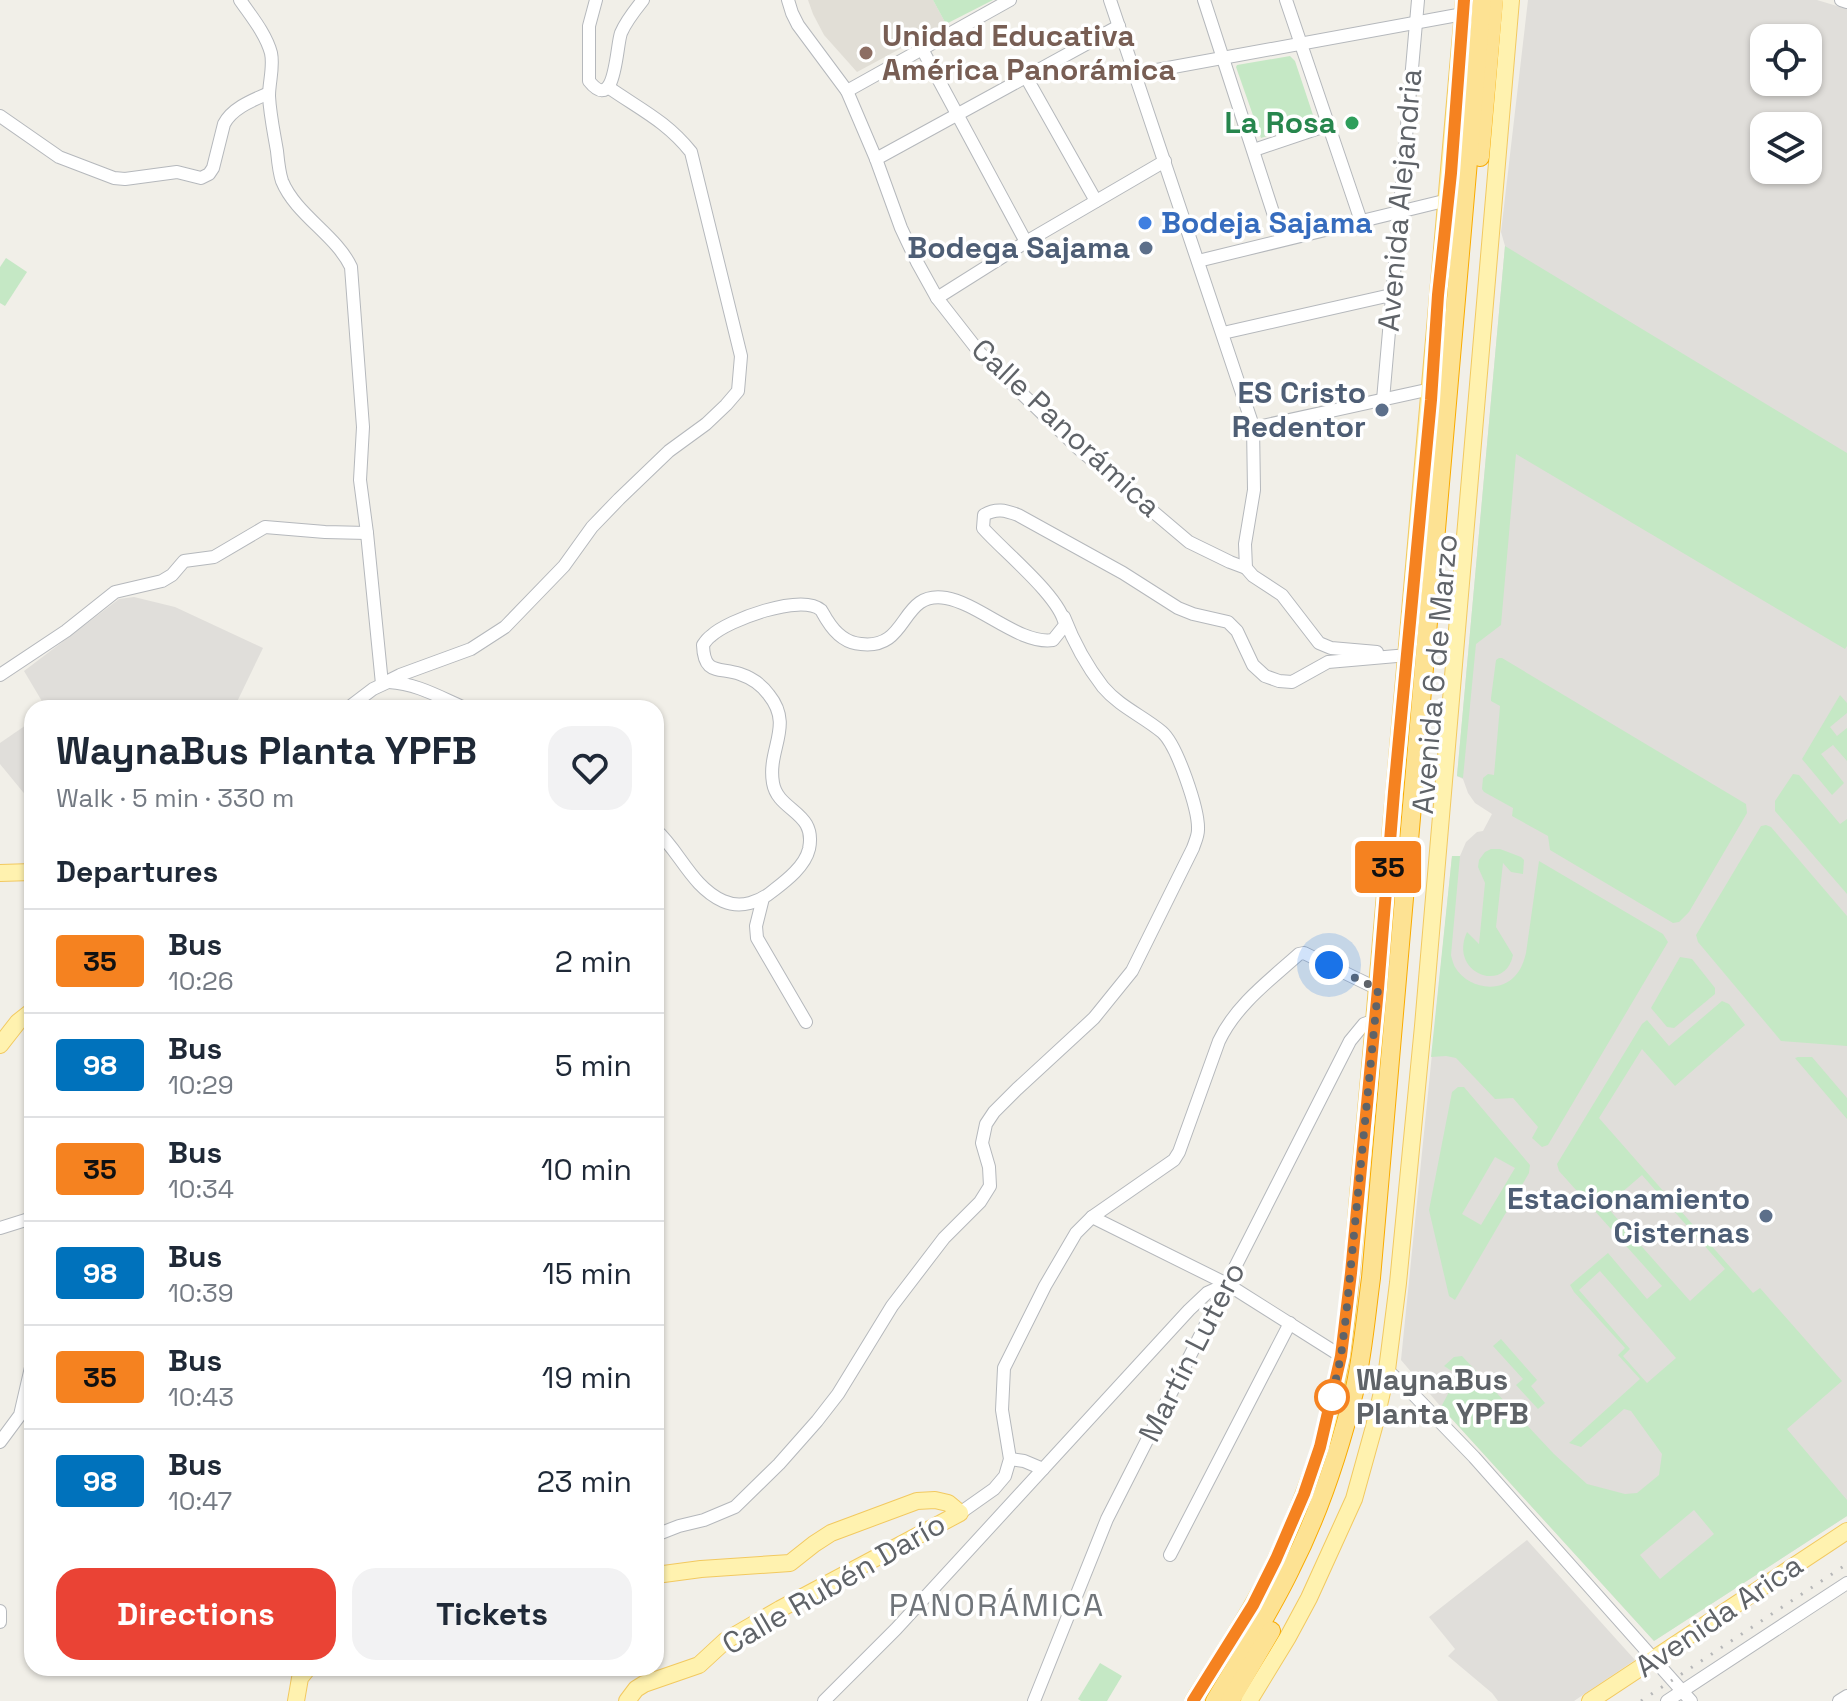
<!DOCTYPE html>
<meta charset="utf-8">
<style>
:root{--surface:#fff;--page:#f2f2f3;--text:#1f2937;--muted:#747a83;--line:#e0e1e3;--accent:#ea4335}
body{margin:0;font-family:"Space Grotesk",sans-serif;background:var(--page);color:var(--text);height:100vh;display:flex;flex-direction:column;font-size:30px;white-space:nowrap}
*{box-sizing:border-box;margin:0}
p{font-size:26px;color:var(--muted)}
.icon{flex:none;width:44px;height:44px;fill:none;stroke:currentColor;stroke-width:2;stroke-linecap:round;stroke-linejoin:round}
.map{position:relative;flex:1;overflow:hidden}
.drawer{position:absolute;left:24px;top:700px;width:640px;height:976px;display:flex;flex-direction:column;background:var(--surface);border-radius:24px;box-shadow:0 2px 6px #0004}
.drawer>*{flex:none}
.badge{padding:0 16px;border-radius:6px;font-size:28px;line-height:52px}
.fabs{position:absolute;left:1750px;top:24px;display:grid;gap:16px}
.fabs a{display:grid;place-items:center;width:72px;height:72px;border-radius:16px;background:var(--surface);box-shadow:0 2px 6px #0004;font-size:40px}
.you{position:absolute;width:40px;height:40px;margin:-20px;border:6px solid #fff;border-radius:50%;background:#1a73e8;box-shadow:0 0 0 12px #1a73e833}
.map>.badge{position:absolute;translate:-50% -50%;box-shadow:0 0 0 4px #fff}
h2{padding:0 32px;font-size:30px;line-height:72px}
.round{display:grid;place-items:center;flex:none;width:84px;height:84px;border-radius:24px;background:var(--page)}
.head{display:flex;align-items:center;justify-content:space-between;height:136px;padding:0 32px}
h1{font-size:38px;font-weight:600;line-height:60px}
.button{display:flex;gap:16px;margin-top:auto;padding:16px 32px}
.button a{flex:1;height:92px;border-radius:24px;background:var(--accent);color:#fff;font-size:32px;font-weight:600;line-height:92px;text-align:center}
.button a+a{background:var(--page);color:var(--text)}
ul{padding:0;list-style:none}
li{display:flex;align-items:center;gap:24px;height:104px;padding:0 32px;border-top:2px solid var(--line)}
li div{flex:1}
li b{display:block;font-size:30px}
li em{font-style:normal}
li .badge{min-width:88px;font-weight:700;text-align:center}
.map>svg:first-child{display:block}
.industrial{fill:#e0deda;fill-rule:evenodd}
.education{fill:#e1ded6}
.green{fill:#c5e8c5;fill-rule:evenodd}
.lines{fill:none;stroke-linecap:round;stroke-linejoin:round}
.minor-casing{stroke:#b5b8bc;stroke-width:14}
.major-casing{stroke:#f2c960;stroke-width:18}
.highway-casing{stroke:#f9ab00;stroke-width:20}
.minor{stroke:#fff;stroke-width:12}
.major{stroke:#fff2af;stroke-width:16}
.highway{stroke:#fde293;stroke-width:18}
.rail{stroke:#b6b7b8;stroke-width:3;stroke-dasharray:2 10;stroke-linecap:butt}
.line-casing{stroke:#fff;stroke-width:18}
.line{stroke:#f58220;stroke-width:12}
.walk{stroke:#5f6368;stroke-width:8;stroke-dasharray:0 14.4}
.education-dot{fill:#8d6e63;stroke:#fff;stroke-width:3}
.leisure-dot{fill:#2e9e5b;stroke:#fff;stroke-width:3}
.shop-dot{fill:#3f7fe0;stroke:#fff;stroke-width:3}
.service-dot{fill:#5c6f8a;stroke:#fff;stroke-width:3}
.stop-dot{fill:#fff;stroke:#f58220;stroke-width:4}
.labels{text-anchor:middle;stroke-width:7;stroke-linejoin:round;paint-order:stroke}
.education-label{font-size:30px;font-weight:bold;fill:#785e54;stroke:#fff;text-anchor:start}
.leisure-label{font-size:30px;font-weight:bold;fill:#27864d;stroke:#fff;text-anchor:end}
.street-label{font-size:30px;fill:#5f6368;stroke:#fff}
.shop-label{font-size:30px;font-weight:bold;fill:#366cbe;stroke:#fff;text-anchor:start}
.service-label{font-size:30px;font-weight:bold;fill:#4e5e75;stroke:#fff;text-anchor:end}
.stop-label{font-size:30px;font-weight:bold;fill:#5f6368;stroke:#fff;text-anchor:start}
.neighbourhood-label{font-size:32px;letter-spacing:2px;fill:#70757a;stroke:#fff}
</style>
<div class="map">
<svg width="1847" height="1701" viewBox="0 0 1847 1701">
<rect width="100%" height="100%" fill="#f1efe8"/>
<g class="industrial">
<path d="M1528 0H1817L1847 9V1516L1654 1641 1441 1407 1401 1360 1452 856H1460L1466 842 1477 832 1483 831 1492 814 1475 803 1468 793 1463 779 1457 776 1505 246 1501 232ZM1764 38H1808V82H1764ZM1764 126H1808V170H1764Z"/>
<path d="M134 597 175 607 263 648 234 708H46L24 671 119 599Z"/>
<path d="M32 721V803L0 764V743Z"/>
<path d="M1527 1540 1635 1660 1574 1701H1498L1492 1693 1448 1656 1455 1649 1429 1617Z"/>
</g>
<path class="education" d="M808 0H933L946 24 857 72 824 35 813 14Z"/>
<g class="green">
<path d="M933 0H993L946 24Z"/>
<path d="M1290 56 1295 61 1314 118 1313 121 1261 138 1236 67 1237 65Z"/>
<path d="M1505 246 1847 453V646L1845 649 1516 454 1501 625 1476 644 1463 778 1457 776Z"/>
<path d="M6 258 27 272 5 306 0 303V267Z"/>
<path d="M1499 658H1502L1746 804 1747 813 1689 912 1679 922 1673 923 1550 850 1548 836 1512 816 1513 808 1484 792 1482 789 1483 778 1488 774 1494 775 1500 706 1491 701V698L1496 660Z"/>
<path d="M1840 695 1847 703V713L1830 727 1837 736 1847 728V761L1833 745 1821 754 1844 783 1832 795 1802 759Z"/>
<path d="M1793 774 1799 775 1840 824 1847 819V894L1775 811V801Z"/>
<path d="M1766 825 1771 827 1847 916V1046L1781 1041 1698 942 1696 935 1761 826Z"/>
<path d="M1491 849H1500L1521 857 1524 860 1523 874 1511 872 1503 863 1496 927 1513 955C1505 995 1448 973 1467 932L1479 944 1485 883 1478 867 1479 860 1485 852Z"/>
<path d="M1452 856H1460L1451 955C1451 956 1454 966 1455 967 1467 988 1499 994 1515 976 1521 970 1524 961 1526 953L1539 861 1663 934 1668 942 1548 1145 1542 1147 1532 1138 1538 1127 1513 1098 1495 1099 1456 1058 1446 1056 1431 1057Z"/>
<path d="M1680 957 1692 959 1715 988V994L1674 1028 1667 1027 1651 1008Z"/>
<path d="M1722 1001 1729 1004 1745 1025 1675 1086 1642 1049 1599 1118 1753 1293 1760 1288 1842 1381 1787 1429 1847 1500V1516L1654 1641 1441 1407 1458 1375 1444 1366 1454 1357 1462 1356 1554 1454 1587 1484 1625 1494 1637 1493 1659 1475 1662 1454 1631 1411 1624 1409 1581 1447 1569 1443 1640 1379 1618 1355 1625 1348 1574 1292 1570 1285 1608 1253 1647 1299 1662 1286 1559 1171 1557 1164 1642 1024 1647 1020 1669 1046ZM1642 1175 1725 1269 1690 1301 1606 1206ZM1600 1271 1676 1358 1647 1383 1623 1356 1630 1349 1579 1290ZM1694 1510 1714 1534 1660 1579 1640 1555Z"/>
<path d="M1798 1057H1812L1847 1098V1119L1795 1058Z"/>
<path d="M1458 1087H1464L1530 1165 1529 1173 1455 1300 1449 1296 1429 1210 1452 1092ZM1495 1157 1515 1168 1481 1225 1462 1214Z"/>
<path d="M1501 1339 1537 1380 1531 1386 1545 1403 1538 1409 1516 1385 1523 1379 1493 1346Z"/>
<path d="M1100 1663 1122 1676 1107 1701H1081L1078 1699Z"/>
</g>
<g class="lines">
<g class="minor-casing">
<g id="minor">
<path d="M240 0C251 16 266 34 271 53 274 67 269 82 269 96 270 115 274 133 277 151 278 161 279 172 282 181 296 215 336 235 351 267L363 427 360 480 367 533 382 684"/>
<path d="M596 0 589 26V81C616 115 616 46 621 33 626 21 635 10 643 0"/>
<path d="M788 0 792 13 798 25 847 91 876 159 901 228 917 262 937 298 980 353 1079 449 1189 542 1230 562 1246 568"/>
<path d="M1110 0 1253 426 1254 490 1245 544 1246 568 1253 576 1282 595 1319 643 1331 648 1377 652"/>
<path d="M1204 0 1282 240"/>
<path d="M1286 0 1361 221"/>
<path d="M1841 0 1847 2"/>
<path d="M922 49 1026 242"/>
<path d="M1135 74 1463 14"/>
<path d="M1026 77 1096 201"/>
<path d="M847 91 1010 0"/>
<path d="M0 116 59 157 114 178 125 179 177 172 201 178 209 174 213 168 224 124C232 108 253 100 269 93"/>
<path d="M1254 150 1328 125"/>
<path d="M876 159 1119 26"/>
<path d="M1198 261 1448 200"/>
<path d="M937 298 1026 242 1165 161"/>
<path d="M1223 333 1391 295"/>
<path d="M1383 400 1418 0"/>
<path d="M1253 428 1431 389"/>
<path d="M0 675 66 631 115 592 162 581 172 575 184 561 214 557 265 527 325 532 367 533"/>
<path d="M389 682C418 684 439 697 465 708"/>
<path d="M382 684 400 675 471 649 505 627 564 566 592 527 619 499 669 451 706 424 726 405 738 391 741 356 691 152C666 121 641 110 608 87"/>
<path d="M348 708 373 689 388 682"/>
<path d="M656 830C680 852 692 887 723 901 741 909 760 902 774 890 787 880 805 866 809 849 817 811 778 812 773 783 767 749 794 726 769 695 762 685 752 678 740 674 718 667 704 675 703 645 705 642 708 638 711 636 728 620 801 593 821 610 822 611 826 619 827 620 835 633 845 643 861 644 910 650 899 590 946 598 980 604 1020 645 1053 640L1065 625C1061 597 1002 550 983 528L984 515C996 508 1005 510 1018 515L1123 573 1178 608 1193 614 1228 622 1237 631 1253 665 1265 676 1279 681 1292 682 1328 662 1408 655"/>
<path d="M763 898 756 926 757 938 806 1022"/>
<path d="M1092 1217 1227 1284 1341 1356"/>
<path d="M0 1228 32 1218"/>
<path d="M1387 1370 1412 1393 1474 1457 1691 1701"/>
<path d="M0 1442 20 1415 32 1363"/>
<path d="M1010 1459 1024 1461 1043 1469"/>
<path d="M960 1513 994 1489 1005 1476 1010 1459 1002 1410 1004 1368 1045 1286 1076 1233 1092 1217 1174 1160 1179 1152 1219 1041C1236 1005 1270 980 1299 954L1304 953 1378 989"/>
<path d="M656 1535 679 1526 704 1520 735 1507 779 1464 817 1421 838 1394 892 1306 944 1238 980 1202 990 1186 989 1167 982 1143 986 1124 994 1112 1017 1089 1094 1018 1132 971 1193 848C1195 842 1198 836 1198 830 1199 810 1177 745 1162 732 1143 716 1120 707 1103 687 1086 665 1074 643 1064 617"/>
<path d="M1170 1555 1290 1323"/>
<path d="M0 1611V1622"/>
<path d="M824 1701 896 1629 1189 1310 1207 1293 1227 1284"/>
<path d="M1034 1701 1107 1519 1350 1041 1364 1024 1375 1020"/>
<path d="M1667 1701 1847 1583"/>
<path d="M1839 1701 1847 1696"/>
</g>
</g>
<g class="major-casing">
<g id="major">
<path d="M0 873 32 872"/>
<path d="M0 1045 18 1022 32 1011"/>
<path d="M296 1701 300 1678 308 1668"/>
<path d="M627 1701 636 1689 644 1684 699 1665 725 1641 780 1609 960 1513 948 1503 935 1500 917 1501 831 1533 814 1544 790 1563 701 1569 656 1575"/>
<path d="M1193 1701C1213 1669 1234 1637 1253 1604 1280 1556 1301 1504 1319 1452 1347 1366 1351 1274 1359 1185 1372 1054 1382 923 1394 793 1418 528 1442 264 1464 0"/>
<path d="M1249 1701 1288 1637 1309 1598 1354 1499 1374 1427 1387 1370 1398 1283 1423 1026 1511 0"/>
<path d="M1590 1701 1847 1531"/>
</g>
</g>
<g class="highway-casing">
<g id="highway">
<path d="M1480 157 1494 0"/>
<path d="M1215 1701C1241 1657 1269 1614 1291 1568 1320 1511 1340 1449 1355 1388 1363 1352 1366 1315 1371 1278L1482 0"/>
<path d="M1230 1701 1271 1631"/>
</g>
</g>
<use href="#minor" class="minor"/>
<use href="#major" class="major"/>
<use href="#highway" class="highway"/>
<path class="rail" d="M1641 1701 1847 1564"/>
</g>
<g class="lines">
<g class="line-casing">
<path id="line" d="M1193 1701 1253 1605 1276 1559 1304 1494 1320 1447 1341 1356 1351 1273 1378 989 1394 792 1431 400 1438 295 1451 173 1464 0"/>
</g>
<use href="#line" class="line"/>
<path class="walk" d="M1329 965 1378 989 1346 1316 1341 1356 1332 1397"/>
</g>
<circle class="education-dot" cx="866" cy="53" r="8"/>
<circle class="leisure-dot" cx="1352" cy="123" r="8"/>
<circle class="shop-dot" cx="1145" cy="223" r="8"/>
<g class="service-dot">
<circle cx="1146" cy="248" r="8"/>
<circle cx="1382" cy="410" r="8"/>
<circle cx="1766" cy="1216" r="8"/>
</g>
<circle class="stop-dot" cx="1332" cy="1397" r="16"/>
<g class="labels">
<g class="education-label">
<text x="882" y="46">Unidad Educativa<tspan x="882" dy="34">América Panorámica</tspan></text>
</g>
<g class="leisure-label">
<text x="1336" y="133">La Rosa</text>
</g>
<g class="street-label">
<text transform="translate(1400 200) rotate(-85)" y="10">Avenida Alejandria</text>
<text transform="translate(1066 428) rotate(43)" y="10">Calle Panorámica</text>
<text transform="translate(1435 674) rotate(-85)" y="10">Avenida 6 de Marzo</text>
<text transform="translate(1192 1352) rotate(-63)" y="10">Martín Lutero</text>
<text transform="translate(834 1584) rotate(-30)" y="10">Calle Rubén Darío</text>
<text transform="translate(1719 1616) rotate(-34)" y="10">Avenida Arica</text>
</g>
<g class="shop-label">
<text x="1161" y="233">Bodeja Sajama</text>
</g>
<g class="service-label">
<text x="1130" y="258">Bodega Sajama</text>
<text x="1366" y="403">ES Cristo<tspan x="1366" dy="34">Redentor</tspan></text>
<text x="1750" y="1209">Estacionamiento<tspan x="1750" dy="34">Cisternas</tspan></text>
</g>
<g class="stop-label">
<text x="1356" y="1390">WaynaBus<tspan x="1356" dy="34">Planta YPFB</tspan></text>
</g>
<g class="neighbourhood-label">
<text x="997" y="1616">PANORÁMICA</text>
</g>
</g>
</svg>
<div class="fabs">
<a><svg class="icon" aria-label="locate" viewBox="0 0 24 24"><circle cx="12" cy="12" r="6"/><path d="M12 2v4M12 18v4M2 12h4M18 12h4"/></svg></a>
<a><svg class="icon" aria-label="layers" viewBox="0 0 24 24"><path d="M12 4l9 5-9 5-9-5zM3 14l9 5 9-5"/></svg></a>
</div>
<div class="you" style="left:1329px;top:965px"></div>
<b class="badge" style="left:1388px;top:867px;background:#f58220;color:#111">35</b>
<section class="drawer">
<div class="head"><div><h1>WaynaBus Planta YPFB</h1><p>Walk · 5 min · 330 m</p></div><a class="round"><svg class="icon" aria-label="heart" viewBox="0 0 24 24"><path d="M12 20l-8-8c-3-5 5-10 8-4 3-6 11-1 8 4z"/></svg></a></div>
<h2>Departures</h2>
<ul>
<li><span class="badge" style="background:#f58220;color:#111">35</span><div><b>Bus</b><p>10:26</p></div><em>2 min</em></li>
<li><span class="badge" style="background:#0072bc;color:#fff">98</span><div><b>Bus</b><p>10:29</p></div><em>5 min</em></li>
<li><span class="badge" style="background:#f58220;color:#111">35</span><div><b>Bus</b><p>10:34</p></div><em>10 min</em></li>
<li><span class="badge" style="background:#0072bc;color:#fff">98</span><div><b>Bus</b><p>10:39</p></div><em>15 min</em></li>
<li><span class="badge" style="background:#f58220;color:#111">35</span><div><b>Bus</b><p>10:43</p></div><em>19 min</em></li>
<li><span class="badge" style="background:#0072bc;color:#fff">98</span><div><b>Bus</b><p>10:47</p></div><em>23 min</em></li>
</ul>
<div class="button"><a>Directions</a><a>Tickets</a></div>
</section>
</div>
